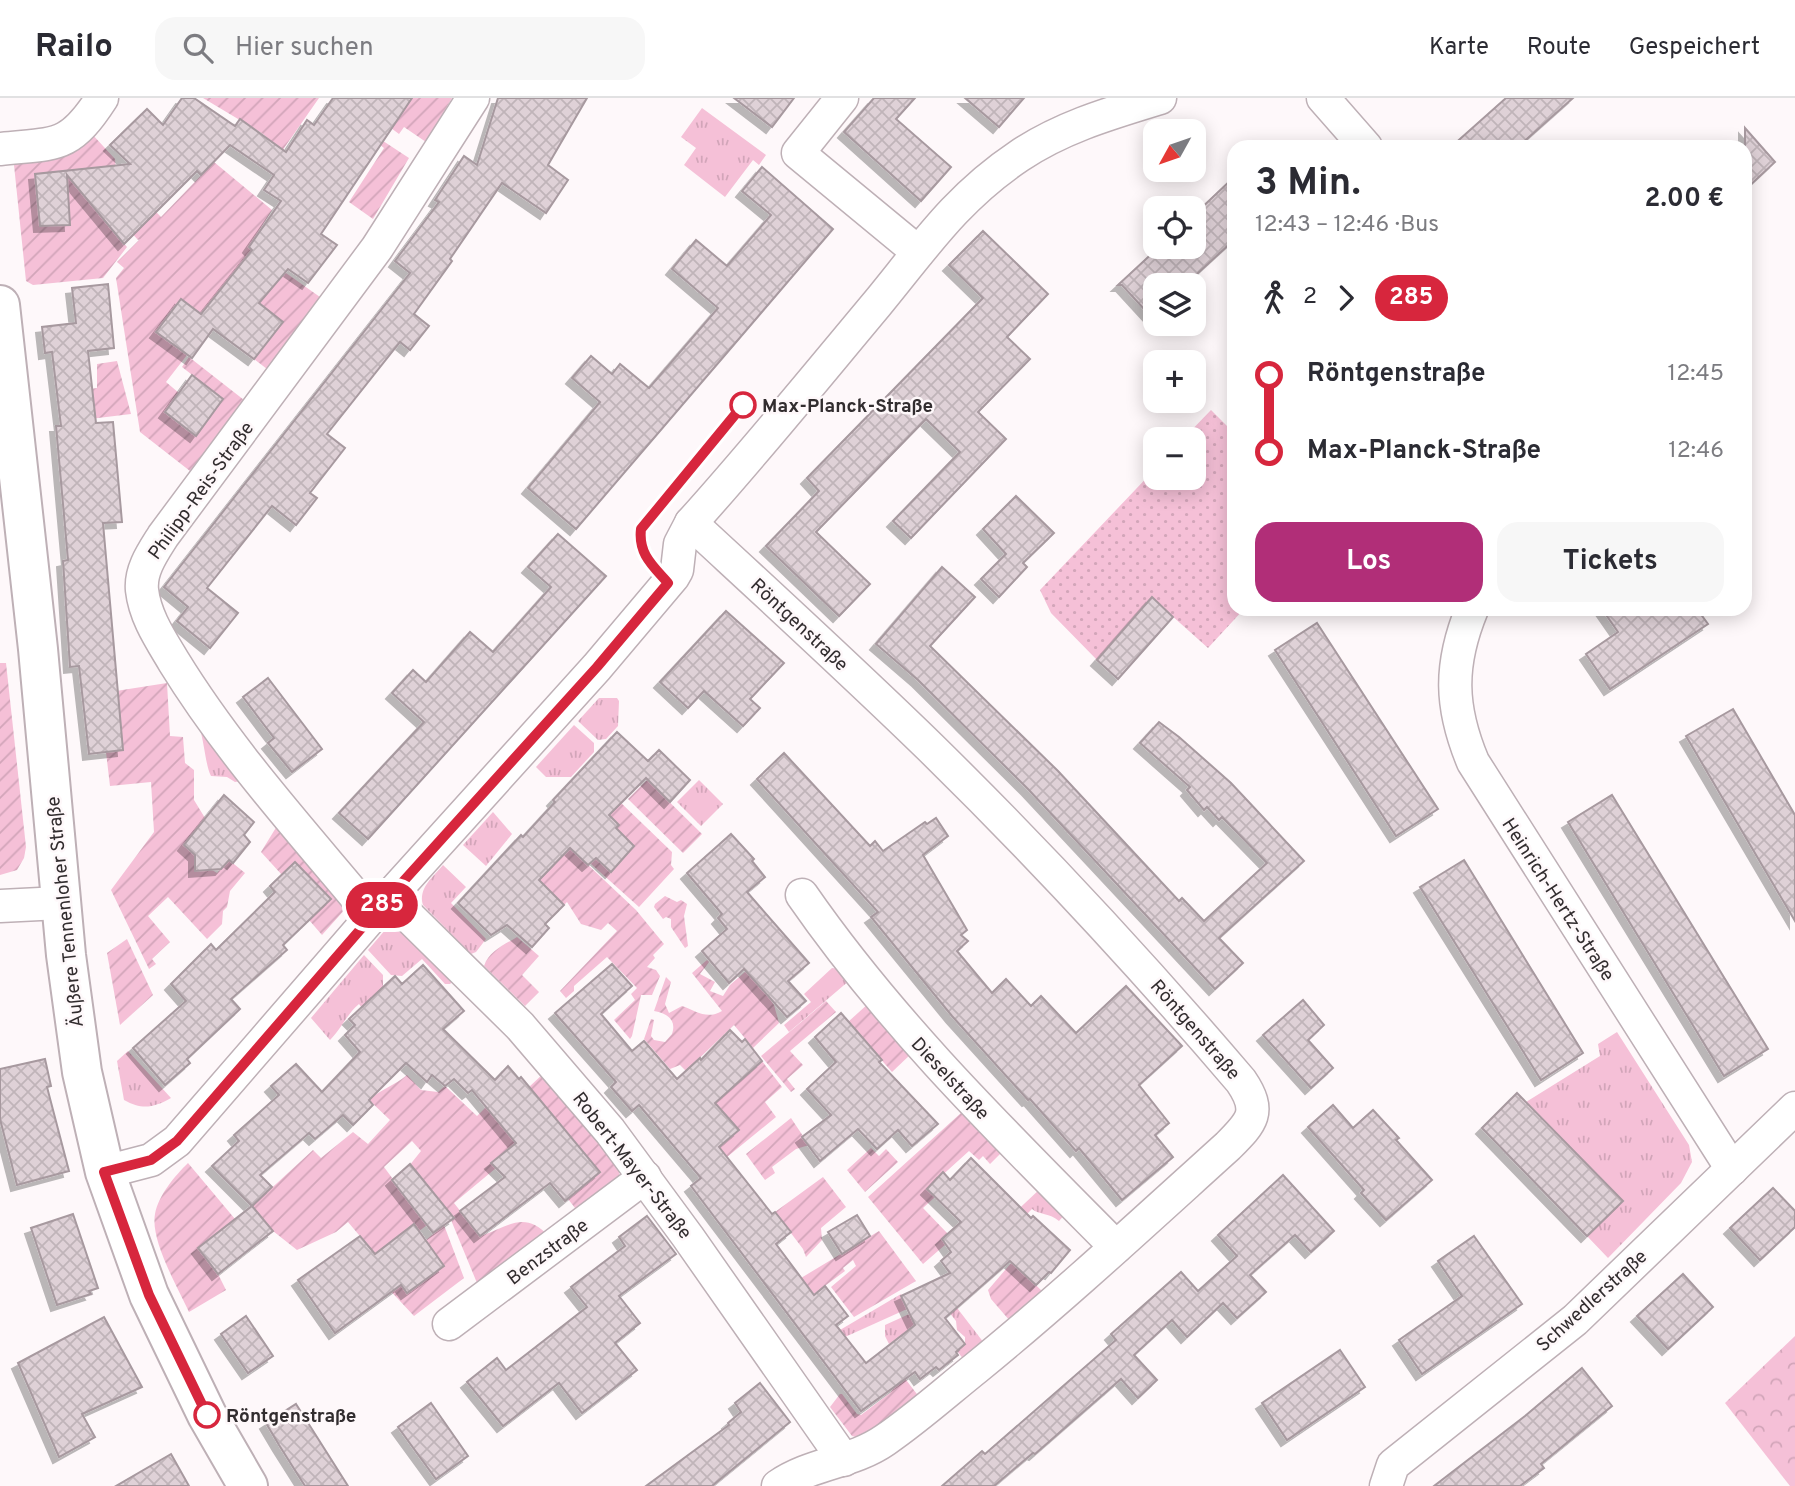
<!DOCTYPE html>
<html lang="de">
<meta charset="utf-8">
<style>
:root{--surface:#fff;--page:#f7f7f7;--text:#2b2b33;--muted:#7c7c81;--line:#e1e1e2;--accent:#b12e78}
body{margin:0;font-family:Overpass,sans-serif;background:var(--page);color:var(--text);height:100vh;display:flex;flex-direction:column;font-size:26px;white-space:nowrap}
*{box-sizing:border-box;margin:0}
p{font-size:23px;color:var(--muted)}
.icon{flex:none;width:38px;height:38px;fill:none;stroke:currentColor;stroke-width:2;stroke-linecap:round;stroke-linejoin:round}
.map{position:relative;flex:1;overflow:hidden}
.details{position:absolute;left:1227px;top:42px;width:525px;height:476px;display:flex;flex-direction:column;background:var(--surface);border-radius:21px;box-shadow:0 4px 18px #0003}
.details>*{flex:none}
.badge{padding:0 14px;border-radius:23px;font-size:24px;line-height:46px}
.needle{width:46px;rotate:230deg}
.tools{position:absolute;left:1143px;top:21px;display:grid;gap:14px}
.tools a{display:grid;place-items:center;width:63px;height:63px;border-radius:14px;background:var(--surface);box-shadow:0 4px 18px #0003;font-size:35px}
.map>.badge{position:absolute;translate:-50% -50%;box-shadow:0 0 0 4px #fff}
.legs{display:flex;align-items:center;gap:10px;height:77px;padding:0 28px;font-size:23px}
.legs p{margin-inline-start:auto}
.summary{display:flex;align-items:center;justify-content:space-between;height:119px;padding:0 28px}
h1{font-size:38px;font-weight:700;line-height:52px}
.button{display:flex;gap:14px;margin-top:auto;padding:14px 28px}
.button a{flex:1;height:80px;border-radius:21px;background:var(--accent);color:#fff;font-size:28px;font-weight:700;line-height:80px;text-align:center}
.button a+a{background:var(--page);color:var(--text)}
ul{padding:0 28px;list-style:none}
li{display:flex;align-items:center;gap:24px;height:77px;font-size:26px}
li i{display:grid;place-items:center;width:10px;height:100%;margin:0 9px;background:currentColor}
li i::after{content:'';width:18px;height:18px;margin:-9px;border:5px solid;border-radius:50%;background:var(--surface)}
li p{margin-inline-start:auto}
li:first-child i{background:linear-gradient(#0000 50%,currentColor 0)}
li:last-child i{background:linear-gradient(currentColor 50%,#0000 0)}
header{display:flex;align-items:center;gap:42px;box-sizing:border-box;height:98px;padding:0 35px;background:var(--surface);border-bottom:2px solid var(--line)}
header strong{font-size:33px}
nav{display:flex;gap:38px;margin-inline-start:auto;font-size:24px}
.search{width:490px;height:63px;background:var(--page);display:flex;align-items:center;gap:18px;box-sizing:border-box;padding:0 24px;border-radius:21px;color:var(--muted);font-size:26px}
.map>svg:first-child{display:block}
.grass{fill:url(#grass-tufts)}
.forest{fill:url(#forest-crowns)}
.park{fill:url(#park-dots)}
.garden{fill:url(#garden-furrows)}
.building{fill:url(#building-cross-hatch);stroke:#a7999f;stroke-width:2;filter:url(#shadow)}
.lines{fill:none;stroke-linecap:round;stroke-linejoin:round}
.street-casing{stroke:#beb0b6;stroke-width:35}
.secondary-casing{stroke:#beb0b6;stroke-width:42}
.street{stroke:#fff;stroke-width:32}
.secondary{stroke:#fff;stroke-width:38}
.line-1-casing{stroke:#fff;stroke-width:16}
.line-1{stroke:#d7263d;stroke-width:10}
.stop-1-dot{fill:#fff;stroke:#d7263d;stroke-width:3.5}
.labels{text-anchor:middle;stroke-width:5;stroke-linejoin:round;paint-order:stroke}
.stop-label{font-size:19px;font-weight:bold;fill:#322d2f;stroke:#fef8fa;text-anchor:start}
.street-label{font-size:19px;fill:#322d2f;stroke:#fef8fa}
</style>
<header>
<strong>Railo</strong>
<div class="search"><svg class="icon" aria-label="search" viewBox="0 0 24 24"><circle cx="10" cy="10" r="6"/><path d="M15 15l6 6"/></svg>Hier suchen</div>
<nav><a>Karte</a><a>Route</a><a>Gespeichert</a></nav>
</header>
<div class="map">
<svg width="1795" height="1388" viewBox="0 0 1795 1388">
<defs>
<pattern id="grass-tufts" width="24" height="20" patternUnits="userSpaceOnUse" patternTransform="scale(1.75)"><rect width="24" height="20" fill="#f5c0d7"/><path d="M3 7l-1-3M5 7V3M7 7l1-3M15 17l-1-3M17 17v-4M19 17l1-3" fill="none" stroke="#d2a5b9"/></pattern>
<pattern id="forest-crowns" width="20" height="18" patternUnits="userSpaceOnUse" patternTransform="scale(1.75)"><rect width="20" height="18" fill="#f5c0d7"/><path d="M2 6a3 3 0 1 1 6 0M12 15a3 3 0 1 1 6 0" fill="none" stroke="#d2a5b9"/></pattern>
<pattern id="park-dots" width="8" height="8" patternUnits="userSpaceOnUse" patternTransform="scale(1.75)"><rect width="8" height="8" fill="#f5c0d7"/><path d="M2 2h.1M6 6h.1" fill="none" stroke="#d2a5b9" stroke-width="1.8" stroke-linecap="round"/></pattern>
<pattern id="garden-furrows" width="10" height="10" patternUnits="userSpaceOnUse" patternTransform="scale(1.75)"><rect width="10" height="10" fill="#f5c0d7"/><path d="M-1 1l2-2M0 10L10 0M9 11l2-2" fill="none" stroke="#d2a5b9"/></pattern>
<pattern id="building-cross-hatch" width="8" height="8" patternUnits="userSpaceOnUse" patternTransform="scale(1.75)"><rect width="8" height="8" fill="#dfd1d7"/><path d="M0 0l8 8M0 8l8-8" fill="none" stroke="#c0b4b9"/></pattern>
<filter id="shadow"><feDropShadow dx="-6" dy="6" stdDeviation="0" flood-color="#0004"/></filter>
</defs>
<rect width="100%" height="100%" fill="#fef8fa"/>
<g class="grass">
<path d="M702 10 766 57 759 67 753 62 725 99 684 67 696 50 681 39Z"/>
<path d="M599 600H617L619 603 618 628 606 641 598 642 578 623Z"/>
<path d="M574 627 594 645V654L571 679H546L536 669Z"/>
<path d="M200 631 241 683 235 684 227 679 211 678C206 669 204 644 200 631Z"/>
<path d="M699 682 723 706 701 728 677 704Z"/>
<path d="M493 714 512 736 486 768 463 747Z"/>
<path d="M443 767 466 789 451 805 486 841 476 854 471 856 423 807C418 790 433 779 443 767Z"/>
<path d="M400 829 456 880 450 886H445L422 861 402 878 391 877 368 852 386 831Z"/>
<path d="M364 857 383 877V897L365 914 359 906C346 917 342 930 330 942L311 920Z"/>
<path d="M832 870 841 871 850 882 789 934 784 927 811 904 804 896Z"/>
<path d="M1617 934 1689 1047 1692 1064 1681 1085 1608 1160 1587 1138 1623 1103 1526 1004 1600 958 1598 946Z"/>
<path d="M128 953 171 1000C153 1010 142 1012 124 1002L117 963Z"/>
<path d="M1041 1090 1066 1115 1059 1123C1050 1115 1039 1117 1032 1111L1001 1142 994 1134Z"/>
<path d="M901 1196 907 1211 845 1239 840 1232Z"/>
<path d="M951 1202 984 1245 964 1262 957 1253 965 1246V1239L957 1232 956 1223 945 1209 889 1246 885 1238V1227L927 1208Z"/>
</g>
<path class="forest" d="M1795 1238V1388H1790L1725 1305Z"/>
<path class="park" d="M1211 312 1234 335V511H1244L1208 550 1152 500 1097 562 1051 515 1040 492 1155 371V380H1194V341H1183Z"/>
<g class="garden">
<path d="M203 0H319L282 53 263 36Z"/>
<path d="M412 0H452L426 44 404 29 399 36 391 30Z"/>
<path d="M92 36 115 61 116 73 161 119 214 64 272 112 249 149 320 199 267 271 254 261 270 240 204 212 200 216 181 201 156 234 187 257 166 284 179 295 165 314 196 337 223 301 182 269 189 259 244 302 190 373 140 334 116 180 124 170 117 164 140 141 138 142 112 113 104 121 127 149 103 180 33 187 26 183 14 67 20 60Z"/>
<path d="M377 39 409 60 373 121 349 104 384 50 375 43Z"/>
<path d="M117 263 131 316 65 324 62 295 97 290V266Z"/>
<path d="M0 565H6L26 749 24 760 17 772 0 777Z"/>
<path d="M167 585 170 638 183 639 185 665 194 672V702L205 720 184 747 195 757V772H212L217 775 229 762 245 775 230 793 227 809 223 813 222 826 207 841 168 799 148 818 170 844 152 861 156 866 149 871 111 792 154 734 151 684 110 688 106 654 123 652 116 593Z"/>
<path d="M647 682 702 736 683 755 628 701Z"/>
<path d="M618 702 672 754 671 767 674 771 639 809 590 765 595 759 634 748 616 730 619 727 606 715Z"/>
<path d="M277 728 347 809 322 837 309 822 331 800 295 764 282 777 261 754Z"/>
<path d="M570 750 636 812 664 846 653 857 655 860 647 869 656 872 660 878 652 897H641L632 938 630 941 614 922 635 902 631 896 637 890 607 859 574 888V893L566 900 560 893 617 833 608 825 601 832 581 826 567 804 564 807 531 775 552 769Z"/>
<path d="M665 798 677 804 681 802 687 806 684 818 688 848 685 850 671 829V821L666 819 663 821 654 809 655 806Z"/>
<path d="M517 839 539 858 522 877 539 894 525 908 484 868C489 853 504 847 517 839Z"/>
<path d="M127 841 153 897 120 927 107 855Z"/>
<path d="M707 862 709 864 700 876 715 884 710 893 723 898 730 887 753 867 774 893 768 898 774 907 779 925 753 950 734 927 686 973 680 967 670 971 644 941 651 921 654 922 651 938 654 942 665 944 672 936C677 922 667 915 654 913L666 879 671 884 665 906 669 915 682 908C696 913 707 922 722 913L692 875Z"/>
<path d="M826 903 836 914 790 953 803 967 787 981 795 991 791 994 761 958Z"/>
<path d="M869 905 912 955 892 974 848 924Z"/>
<path d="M762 963 782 989 765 1004 776 1019 727 1059 719 1050 739 1032 695 994 738 984Z"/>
<path d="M544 975 619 1065C622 1090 609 1096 592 1111L575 1110 568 1101 600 1074 570 1038 550 1085 539 1094 506 1053 491 1064 496 1070 454 1105 480 1138C510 1129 523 1111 550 1139L486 1184 477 1185 451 1122 409 1068 421 1053 412 1043 384 1069 427 1127 401 1147 395 1141 377 1155 444 1168 426 1142 444 1127 464 1180 414 1218 353 1153 364 1143 348 1124 336 1134 297 1152 273 1133 252 1108 313 1052 321 1060 353 1034 368 1046 390 1022 369 1002C381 991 394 988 407 977L421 992 438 994 445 988 477 1018 486 1009 517 1045 552 1016 529 989Z"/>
<path d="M961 1015 973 1028 976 1025 1004 1052 990 1066 983 1058 979 1062 969 1053 927 1091 935 1099 923 1110 948 1136 942 1141 946 1146 923 1166 868 1099Z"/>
<path d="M791 1020 809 1047 796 1051 772 1069 775 1075 765 1082 746 1056Z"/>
<path d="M871 1050 879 1058 886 1051 898 1064 865 1094 847 1072Z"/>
<path d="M188 1065 235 1121 199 1150 218 1176 226 1192 189 1214C178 1190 150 1142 155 1116 159 1096 175 1078 188 1065Z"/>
<path d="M823 1079 846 1109 821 1130 822 1142 806 1159 803 1151 775 1114Z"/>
<path d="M879 1133 916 1183 854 1219 831 1189 856 1168 853 1162 843 1170 845 1173 814 1196 801 1180Z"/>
<path d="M1012 1164 1043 1194 1010 1223 991 1201 988 1192Z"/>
<path d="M903 1278 920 1300C904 1313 872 1345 852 1338L830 1309 840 1296H842L857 1316 861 1317 890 1295Z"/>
</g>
<g class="building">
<path d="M182 0H194L235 28 240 21 286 54 307 22 314 27 333 0H412L321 136 337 147 308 185 288 171 259 205 283 224 254 261 213 231 192 260 156 234 181 201 201 216 252 152 249 149 281 103 264 92 274 77 230 47 201 77 197 73 124 146 67 77 70 127 40 128 35 76 130 66 110 47 147 11 163 27Z"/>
<path d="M498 0H587L548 67 568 82 546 115 502 85 450 161 452 163 414 216 429 228 410 252 400 244 327 336 345 350 310 395 317 400 296 427 272 408 207 490 238 515 210 550 177 523 188 509 164 489 410 175 395 163 439 104 435 102 464 58 477 67Z"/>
<path d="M734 0H794L772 29Z"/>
<path d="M874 0H915L896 21 951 69 921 103 844 34Z"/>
<path d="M965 0H1024L999 29Z"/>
<path d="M1506 0H1573L1518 49H1451Z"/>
<path d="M1745 30 1775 64 1745 92Z"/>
<path d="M762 69 833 131 576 431 528 390 600 304 572 280 591 258 612 276 620 266 649 290 718 210 672 171 696 142 727 168 771 117 742 93Z"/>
<path d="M1234 79V142L1185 187H1155V223L1122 187H1118L1159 149H1194V117Z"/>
<path d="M983 133 1048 196 1007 239 1030 261 978 314 1006 341 911 440 893 423 960 354 926 321 816 434 870 486 839 518 766 448 819 393 807 380 983 200 949 167Z"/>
<path d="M108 186 114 250 88 253 96 325 113 324 122 424 103 425 123 652 89 656 79 568 70 569 63 463 68 462 56 328H61L52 254 45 255 42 229 76 225 72 190Z"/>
<path d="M192 277 223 301 196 338 165 314Z"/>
<path d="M1016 398 1054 435 1023 465 1027 469 999 499 981 481 1006 456 983 431Z"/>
<path d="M558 436 606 478 368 741 339 715 424 624 392 595 413 572 426 584 470 534 493 554 551 489 528 469Z"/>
<path d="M942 469 975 499 930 548 1058 673 1179 803 1182 800 1204 823 1267 765 1222 719 1219 722 1207 709 1204 712 1187 692 1190 689 1140 645 1159 624 1179 639 1231 685 1304 763 1219 840 1243 865 1215 891 1028 691 918 582 876 546Z"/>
<path d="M1152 499 1173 519 1118 581 1097 562Z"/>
<path d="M1602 511H1697L1708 526 1610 591 1586 556 1618 534Z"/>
<path d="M726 513 784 565 750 601 760 610 743 628 704 593 688 610 660 584Z"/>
<path d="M1317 525 1438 711 1396 738 1275 552Z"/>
<path d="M268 580 322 651 292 674 268 645 274 640 243 599Z"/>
<path d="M1733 611 1795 717V823L1686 638Z"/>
<path d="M617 634 648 663 659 652 690 682 670 704 646 680 609 717 619 727 616 730 634 748 611 774 596 760 588 767 570 750 539 782 564 807 545 826 549 830 532 849 507 827 491 837 458 805 521 737 523 739 555 704 553 702Z"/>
<path d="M784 655 870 748 875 743 883 753 925 724 927 726 936 720 948 738 923 757 967 832 961 837 968 843 957 853 992 895 1006 881 1031 908 1041 898 1076 935 1126 888 1182 948 1139 987 1169 1025 1155 1037 1173 1059 1122 1102 1079 1050 1076 1053 1030 1001 1028 1002 952 918 871 819 878 814 757 681Z"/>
<path d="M224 697 254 724 244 737 250 744 233 765 229 762 221 771 195 773V757L184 747Z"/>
<path d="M1612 697 1768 951 1724 978 1568 724Z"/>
<path d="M731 736 754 761 752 763 765 779 747 794 809 865 788 883 806 903 787 919 744 871 729 885 702 853 727 831 718 820 722 816 687 775Z"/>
<path d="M1464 762 1583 955 1541 982 1420 789Z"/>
<path d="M295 764 331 801 283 847 287 852 231 901 240 911 187 961 190 965 165 987 133 950 186 903 171 886 211 846 216 852 275 794 270 788Z"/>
<path d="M612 866 632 888 601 916 632 953 644 943 677 981 700 960 701 962 730 932 742 944 745 941 762 963 715 1005 739 1032 719 1049 772 1116 775 1114 791 1134 776 1146 814 1197 825 1188 848 1218 836 1227 866 1265 915 1227 901 1198 950 1175 941 1163 951 1154 942 1141 961 1124 927 1091 943 1074 950 1082 971 1060 1031 1120 1033 1118 1070 1152 1051 1175 1049 1174 1036 1187 1010 1163 945 1220 965 1246 956 1254 958 1257 939 1272 936 1269 920 1281 915 1274 861 1313 691 1088 701 1080 639 1007 632 1013 611 989 616 984 555 915Z"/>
<path d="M423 867 464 913 443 931 495 982 508 968 519 981 521 979 600 1074 565 1103 550 1085 480 1138 460 1113 505 1079 491 1065 516 1045 472 992 468 995 454 981 445 988 432 977 427 984 406 965 369 1002 373 1007 353 1027 343 1017 315 1041 309 1035 260 1077 272 1089 252 1108 212 1068 239 1043 234 1037 279 997 271 988 296 966 322 994 360 954 345 937 355 927 349 921 395 878 402 886Z"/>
<path d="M1303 902 1324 927 1308 942 1333 970 1311 990 1263 937Z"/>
<path d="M841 915 882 962 879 964 938 1026 912 1048 898 1032 877 1051 858 1031 820 1063 802 1039 831 1017 807 991 836 964 815 939Z"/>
<path d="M45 961 51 988 47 989 69 1073 17 1087 0 1021V971Z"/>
<path d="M1517 995 1623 1103 1587 1138 1482 1030Z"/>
<path d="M1333 1007 1353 1030 1373 1012 1399 1040 1396 1042 1432 1082 1386 1122 1361 1095 1364 1092 1308 1029Z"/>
<path d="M410 1066 454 1120 433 1135 392 1082Z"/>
<path d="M1283 1077 1334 1133 1311 1154 1295 1137 1250 1177 1266 1194 1237 1220 1223 1205 1187 1239 1172 1222 1134 1257 1157 1282 1138 1300 1121 1281 1035 1356 1033 1355 994 1388H942L982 1353 985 1356 1116 1242 1111 1236 1181 1174 1198 1193 1237 1158 1218 1137Z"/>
<path d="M1773 1090 1795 1113V1129L1760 1162 1730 1130Z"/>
<path d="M252 1108 273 1133 218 1176 198 1150Z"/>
<path d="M73 1116 98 1190 89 1193 91 1196 57 1207 31 1130Z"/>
<path d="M857 1117 870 1138 842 1156 828 1134Z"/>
<path d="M647 1118 676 1156 619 1198 640 1225 615 1245 637 1272 582 1315 559 1285 503 1328 467 1284 497 1260 506 1272 587 1209 571 1189 625 1148 619 1139Z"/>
<path d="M414 1126 444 1168 407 1195 401 1187 335 1235 298 1182 360 1138 375 1156Z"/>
<path d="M1474 1138 1522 1206 1422 1276 1399 1242 1462 1198 1438 1163Z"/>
<path d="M1683 1176 1713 1209 1668 1251 1637 1218Z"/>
<path d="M246 1218 273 1258 248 1275 221 1236Z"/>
<path d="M104 1219 142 1289 82 1316 95 1339 59 1359 18 1265Z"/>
<path d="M1340 1252 1365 1289 1287 1342 1262 1305Z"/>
<path d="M1582 1270 1612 1308 1541 1366 1544 1370 1520 1388H1434L1525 1318Z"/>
<path d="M760 1285 790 1324 712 1388H646L729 1327 728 1325 741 1314 735 1305Z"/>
<path d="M431 1305 468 1358 436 1381 398 1329Z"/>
<path d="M296 1306 310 1328 348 1388H305L279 1347 266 1325Z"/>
<path d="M171 1356 189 1388H116Z"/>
</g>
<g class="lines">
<g class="street-casing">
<g id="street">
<path d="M842 0 798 55 918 154"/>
<path d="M1323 0 1366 49"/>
<path d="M0 51C57 45 69 51 102 0"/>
<path d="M691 425C771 499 852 573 931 650 1039 756 1142 867 1241 983 1262 1014 1252 1024 1228 1048 1145 1123 1063 1199 976 1270 946 1294 917 1320 885 1342 852 1365 811 1365 778 1388"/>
<path d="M1472 511C1449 567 1450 609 1473 664L1732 1071"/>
<path d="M802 797C892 927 1005 1037 1116 1149"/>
<path d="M389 799 520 928 610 1033 688 1139 844 1362"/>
<path d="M0 808 60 805"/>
<path d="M372 818C304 736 230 655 174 564 161 542 145 519 142 492 140 472 153 454 163 438L377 150 473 0"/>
<path d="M105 1074 151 1062 177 1043 372 818 597 569 673 479 677 472 680 446 691 425C755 354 815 280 876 207 923 150 956 100 1019 58 1062 29 1111 15 1160 0"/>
<path d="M449 1226 645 1079"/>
<path d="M1386 1388 1393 1367 1575 1222 1795 1010"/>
</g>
</g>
<g class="secondary-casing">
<path id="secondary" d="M0 207 38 551 66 857 82 974 105 1074 149 1197 207 1317 248 1388"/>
</g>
<use href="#street" class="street"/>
<use href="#secondary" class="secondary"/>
</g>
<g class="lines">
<g class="line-1-casing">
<path id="line-1" d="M207 1317 149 1197 104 1074 151 1062 177 1043 372 818 597 569 668 485C653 468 638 456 641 431L743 307"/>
</g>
<use href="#line-1" class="line-1"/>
</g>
<g class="stop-1-dot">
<circle cx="743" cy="307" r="12"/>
<circle cx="207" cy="1317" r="12"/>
</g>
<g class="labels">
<g class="stop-label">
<text x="762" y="314">Max-Planck-Straße</text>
<text x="226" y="1324">Röntgenstraße</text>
</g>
<g class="street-label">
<text transform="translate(200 392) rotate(-54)" y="7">Philipp-Reis-Straße</text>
<text transform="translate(800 526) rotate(43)" y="7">Röntgenstraße</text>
<text transform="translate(1559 801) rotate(57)" y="7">Heinrich-Hertz-Straße</text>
<text transform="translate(64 814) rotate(-96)" y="7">Äußere Tennenloher Straße</text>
<text transform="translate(1196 931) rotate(49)" y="7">Röntgenstraße</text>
<text transform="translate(951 980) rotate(47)" y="7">Dieselstraße</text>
<text transform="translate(633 1067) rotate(52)" y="7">Robert-Mayer-Straße</text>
<text transform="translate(547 1153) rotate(-37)" y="7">Benzstraße</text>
<text transform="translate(1591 1202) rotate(-42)" y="7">Schwedlerstraße</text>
</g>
</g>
</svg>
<div class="tools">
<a><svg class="needle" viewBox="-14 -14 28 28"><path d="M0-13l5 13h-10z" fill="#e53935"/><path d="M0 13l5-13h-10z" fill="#7c7c81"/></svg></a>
<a><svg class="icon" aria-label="locate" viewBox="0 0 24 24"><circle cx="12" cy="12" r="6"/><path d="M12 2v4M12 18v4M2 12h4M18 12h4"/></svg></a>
<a><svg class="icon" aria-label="layers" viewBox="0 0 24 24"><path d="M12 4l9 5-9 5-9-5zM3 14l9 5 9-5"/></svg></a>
<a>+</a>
<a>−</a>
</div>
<b class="badge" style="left:382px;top:807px;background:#d7263d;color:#fff">285</b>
<section class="details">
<div class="summary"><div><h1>3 Min.</h1><p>12:43 – 12:46 · Bus</p></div><b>2.00 €</b></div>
<div class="legs"><svg class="icon" aria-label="walk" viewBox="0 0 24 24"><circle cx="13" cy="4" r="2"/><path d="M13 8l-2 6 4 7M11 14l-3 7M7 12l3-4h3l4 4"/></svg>2<svg class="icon" aria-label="forward" viewBox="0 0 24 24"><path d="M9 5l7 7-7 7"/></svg><b class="badge" style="background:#d7263d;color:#fff">285</b></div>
<ul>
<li><i style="color:#d7263d"></i><b>Röntgenstraße</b><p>12:45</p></li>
<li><i style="color:#d7263d"></i><b>Max-Planck-Straße</b><p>12:46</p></li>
</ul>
<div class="button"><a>Los</a><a>Tickets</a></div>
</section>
</div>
